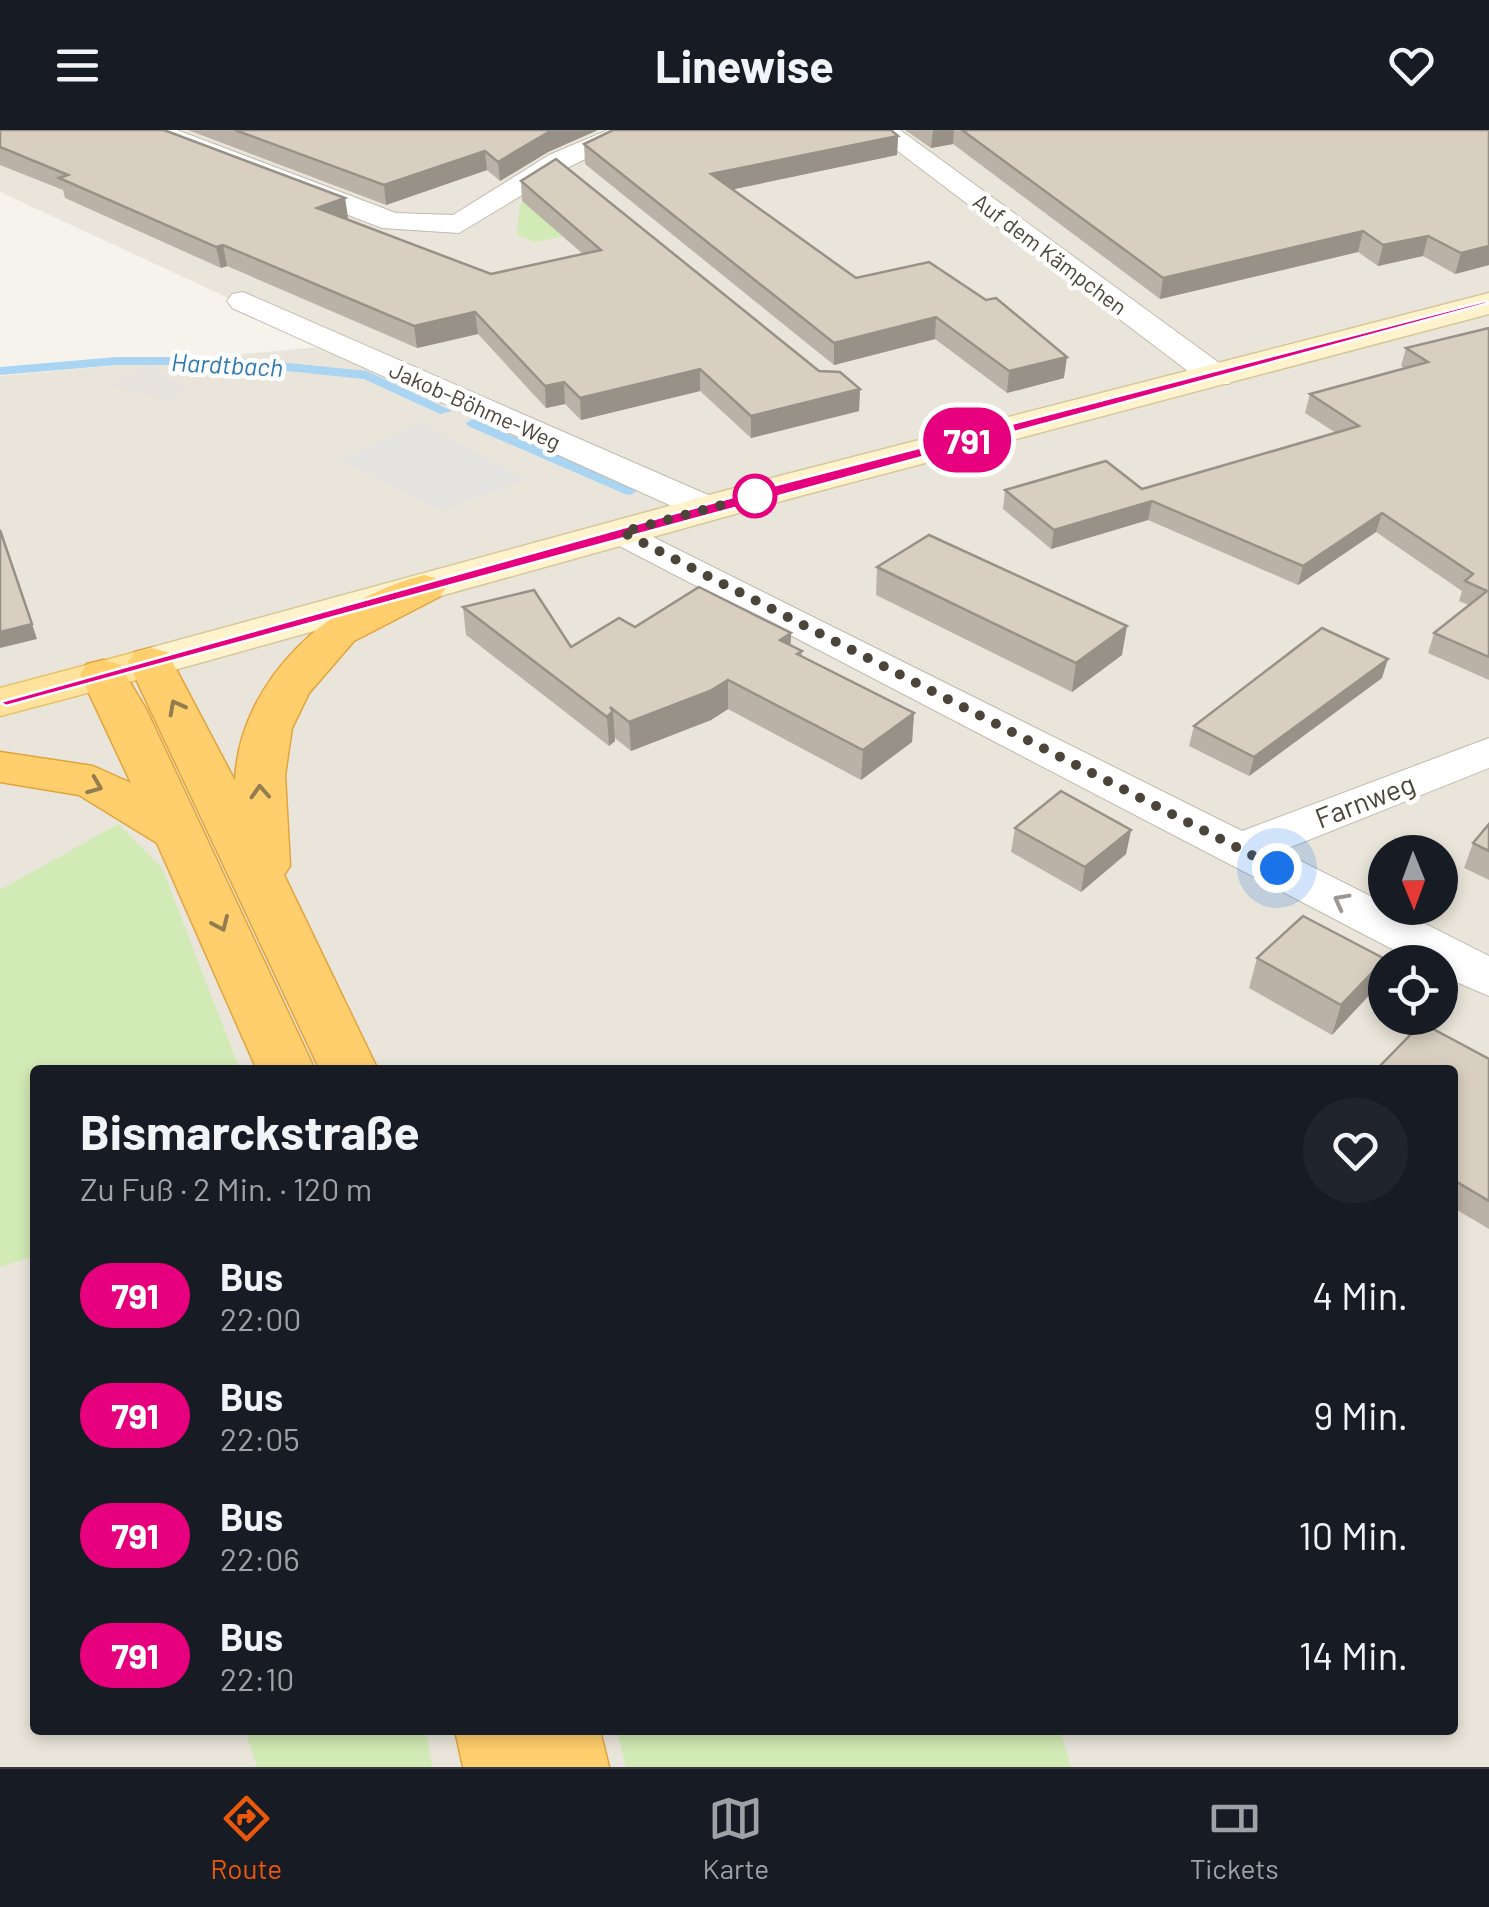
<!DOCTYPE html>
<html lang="de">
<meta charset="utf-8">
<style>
:root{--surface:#171b24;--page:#20242c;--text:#f1f3f6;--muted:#9ea1a6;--line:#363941;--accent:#ea580c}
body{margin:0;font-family:Barlow,sans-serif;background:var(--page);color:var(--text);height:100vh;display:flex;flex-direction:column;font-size:38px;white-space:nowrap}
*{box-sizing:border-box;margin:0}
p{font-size:32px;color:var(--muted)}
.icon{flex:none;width:55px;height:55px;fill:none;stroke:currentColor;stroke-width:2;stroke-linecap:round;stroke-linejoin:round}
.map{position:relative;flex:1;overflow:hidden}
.drawer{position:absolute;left:30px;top:935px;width:1428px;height:670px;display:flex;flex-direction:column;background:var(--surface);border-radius:10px;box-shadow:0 5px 15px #0003}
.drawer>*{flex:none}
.badge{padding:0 20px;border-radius:32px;font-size:35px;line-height:65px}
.needle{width:65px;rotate:179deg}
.tools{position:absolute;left:1368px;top:705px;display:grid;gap:20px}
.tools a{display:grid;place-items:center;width:90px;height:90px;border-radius:50%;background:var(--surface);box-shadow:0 5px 15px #0003;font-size:50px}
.you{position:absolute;width:50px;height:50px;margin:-25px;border:8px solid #fff;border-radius:50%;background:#1a73e8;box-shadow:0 0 0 15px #1a73e833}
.map>.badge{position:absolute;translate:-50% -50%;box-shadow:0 0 0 5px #fff}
.round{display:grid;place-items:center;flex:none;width:105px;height:105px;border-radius:52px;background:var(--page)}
.head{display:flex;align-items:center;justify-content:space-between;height:170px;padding:0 50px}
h1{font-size:48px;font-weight:700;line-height:75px}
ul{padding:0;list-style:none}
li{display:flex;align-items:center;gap:30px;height:120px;padding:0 50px}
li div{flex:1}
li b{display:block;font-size:38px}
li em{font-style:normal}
li .badge{min-width:110px;font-weight:700;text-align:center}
header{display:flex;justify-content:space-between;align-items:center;height:130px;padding:0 50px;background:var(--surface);font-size:45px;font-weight:700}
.tabs{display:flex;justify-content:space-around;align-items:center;height:140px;border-top:2px solid var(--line);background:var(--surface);font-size:28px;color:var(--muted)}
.tabs a{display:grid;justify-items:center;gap:5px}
.tabs .active{color:var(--accent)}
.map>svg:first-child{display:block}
.residential{fill:#eae5da;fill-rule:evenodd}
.industrial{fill:#e6e2dd}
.green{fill:#d2eab5}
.parking{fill:#e5e3e0}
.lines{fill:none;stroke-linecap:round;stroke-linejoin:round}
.stream{fill:#a9d4f2;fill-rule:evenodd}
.minor-casing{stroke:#c2bbae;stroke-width:2}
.secondary-casing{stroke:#d6c79b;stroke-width:3}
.primary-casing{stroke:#e6c16a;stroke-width:3}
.motorway-casing{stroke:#e0a43c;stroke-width:3}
.minor{fill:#fff;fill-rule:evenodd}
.secondary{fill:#fff3cd;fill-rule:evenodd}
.primary{fill:#ffe39c;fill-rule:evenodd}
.motorway{fill:#ffcf6e;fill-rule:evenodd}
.wall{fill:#bab2a6}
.shaded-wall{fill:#979187}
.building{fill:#d8cfc1;stroke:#979187;stroke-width:2.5}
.oneway{stroke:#937c4e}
.oneway2{stroke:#9c9892}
.line{fill:#e6007e;stroke:#fff;stroke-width:2.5}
.walk{stroke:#4b4439;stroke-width:10;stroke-dasharray:0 18}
.stop-dot{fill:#fff;stroke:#e6007e;stroke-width:5}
.labels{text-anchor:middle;stroke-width:9;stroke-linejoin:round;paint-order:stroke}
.far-street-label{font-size:22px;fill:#4b4439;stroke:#fff}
.far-water-label{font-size:25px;font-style:italic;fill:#2e7ab2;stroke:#fff}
.street-label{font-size:28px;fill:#4b4439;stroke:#fff}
</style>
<header><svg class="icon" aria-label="menu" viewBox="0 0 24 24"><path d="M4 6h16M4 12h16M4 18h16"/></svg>Linewise<svg class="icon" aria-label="heart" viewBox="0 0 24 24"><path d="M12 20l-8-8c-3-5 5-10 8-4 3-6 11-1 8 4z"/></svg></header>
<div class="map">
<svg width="1489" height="1637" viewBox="0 0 1489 1637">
<rect width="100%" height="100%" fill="#f6f3ec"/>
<path class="residential" d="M0 0H1489V1637H0V246L332 216 0 62ZM1385 722H1440V778H1385ZM1385 832H1440V888H1385ZM35 940H1452V1600H35Z"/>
<path class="industrial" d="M146 235 189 259 167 271 110 256Z"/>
<g class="green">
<path d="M543 62 621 94 536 112 517 105 520 74Z"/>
<path d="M118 694 162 738 240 940H35V1126L0 1137V760Z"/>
<path d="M245 1600H426L432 1637H257Z"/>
<path d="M617 1600H1060L1071 1637H626Z"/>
</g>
<path class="parking" d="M421 292 526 350 441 381 340 331Z"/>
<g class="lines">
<g class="stream">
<path d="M117 227H230L367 241 452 281 440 284 364 249 230 235H117L0 245V237Z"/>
<path d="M473 289 635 358 637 361 630 365 625 364 468 296 466 293Z"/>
</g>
<g class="minor-casing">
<g id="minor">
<path d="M140 0H177L396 83 453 85 549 25 608 0H644L569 37 459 103 382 98 144 6Z"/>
<path d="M870 0H900L1229 240 1234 247 1229 254H1205Z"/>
<path d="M243 162 722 371 728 379 722 387H696L232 178 227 171 232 164Z"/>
<path d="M621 391 1242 701 1489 608V638L1281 721 1489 826V866L1440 845V832H1417L608 410 602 402 608 394Z"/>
</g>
</g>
<g class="secondary-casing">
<path id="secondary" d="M1489 163V184L796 367 167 542 151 546 135 542 128 532 135 522 768 349Z"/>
</g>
<g class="primary-casing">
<path id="primary" d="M151 518 167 522 174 532 167 542 0 586V558Z"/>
</g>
<g class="motorway-casing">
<g id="motorway">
<path d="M424 445 439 449 446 458 439 467 354 511 309 563 292 598 285 645 290 736 284 745 378 940H320L128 532 135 522 151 518 167 522 235 651C239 550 331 468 424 445Z"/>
<path d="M103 530 119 534 146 579 315 940H257L157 713 79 665 0 652V622L93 636 131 653 80 544 87 534Z"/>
<path d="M455 1600H600L609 1637H463Z"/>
</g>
</g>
<use href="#minor" class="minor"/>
<use href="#secondary" class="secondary"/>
<use href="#primary" class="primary"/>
<use href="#motorway" class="motorway"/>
</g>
<g class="wall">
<path d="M0 0 345 68 348 88 346 89 491 144 583 124 522 71 521 51 819 241 860 259 859 281 751 308 700 261 581 290 565 274 546 278 478 204 417 218 227 136 221 138 65 68 63 60 0 35Z"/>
<path d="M188 0H598L548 22 500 51 487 40 386 75Z"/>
<path d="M905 0H1489V135L1455 144 1423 126 1378 136 1358 122 1160 169 953 14 931 18Z"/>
<path d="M898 6 897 25 732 59 856 148 1064 248 1007 263 935 209 834 235 585 34 584 14Z"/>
<path d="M1489 198V550L1428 523 1434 503 1469 475 1459 471 1462 461 1376 402 1298 455 1148 390 1051 419 1003 379 1005 360 1142 359 1336 303 1305 283 1310 264 1404 238 1401 236 1406 218Z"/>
<path d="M877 437 1122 525 1072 562 876 465Z"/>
<path d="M463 477 571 517 635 497 791 503 790 515 802 521V526L914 583 912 612 861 650 728 579 711 590 631 621 615 608V611L609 616 466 505Z"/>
<path d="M1382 548 1249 646 1189 616 1194 596Z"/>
<path d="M1489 694V750L1464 738 1473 713Z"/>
<path d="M1015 698 1131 700 1126 724 1081 762 1011 722Z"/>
<path d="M1257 828 1375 859 1332 905 1249 858Z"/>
<path d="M1489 929V1099L1452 1077V940Z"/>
</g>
<g class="shaded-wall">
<path d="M552 0H598L548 22 500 51 498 32Z"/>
<path d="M933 0H954L953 14 931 18Z"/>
<path d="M898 6 897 25 711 64V44Z"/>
<path d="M485 21 487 40 386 75 384 55Z"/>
<path d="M345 68 348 88 320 98 317 78Z"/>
<path d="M1363 101 1358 122 1160 169 1163 148Z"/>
<path d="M1428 106 1423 126 1378 136 1383 115Z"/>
<path d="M223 115 227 136 221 138 216 117Z"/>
<path d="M1489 116V135L1455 144 1461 123Z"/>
<path d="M475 182 478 204 417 218 414 196Z"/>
<path d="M936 187 935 209 834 235V213Z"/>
<path d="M1067 227 1064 248 1007 263 1009 241Z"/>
<path d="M700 239V261L581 290 580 268Z"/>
<path d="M564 252 565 274 546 278 545 256Z"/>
<path d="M860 259 859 281 751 308V286Z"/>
<path d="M1152 371 1148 390 1051 419 1054 400Z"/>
<path d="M1382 383 1376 402 1298 455 1303 436Z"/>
<path d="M32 494 37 509 0 518V502Z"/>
<path d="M1127 496 1122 525 1072 562 1076 533Z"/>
<path d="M791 503 790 532 780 510Z"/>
<path d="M1388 529 1382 548 1249 646 1254 627Z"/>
<path d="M728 550V579L711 590 631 621 629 592Z"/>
<path d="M613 581 615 611 609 616 607 587Z"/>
<path d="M914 583 912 612 861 650 863 620Z"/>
<path d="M1131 700 1126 724 1081 762 1085 737Z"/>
<path d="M1385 829 1375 859 1332 905 1341 875Z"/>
</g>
<g class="building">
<path d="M0 0H164L345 68 317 78 491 144 601 120 521 51 556 29 819 241 840 242 860 259 751 286 700 239 580 268 564 252 545 256 475 182 414 196 223 115 216 117 59 48 68 45 0 17Z"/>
<path d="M235 0H552L498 32 485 21 384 55Z"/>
<path d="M613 0H891L898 6 711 44 856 148 929 132 986 170 996 168 1067 227 1009 241 936 187 834 213 584 14Z"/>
<path d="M962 0H1489V116L1461 123 1428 106 1383 115 1363 101 1163 148Z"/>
<path d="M1489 198V527L1434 503 1487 461 1465 451 1473 444 1382 383 1303 436 1152 371 1054 400 1005 360 1106 331 1142 359 1359 296 1310 264 1428 232 1406 218Z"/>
<path d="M0 400 32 494 0 502Z"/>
<path d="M929 405 1127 496 1076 533 877 437Z"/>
<path d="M699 457 791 503 780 510 802 521 797 524 914 583 863 620 728 550 710 561 629 592 610 577 613 581 607 587 463 477 534 460 571 517 619 488 635 497Z"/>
<path d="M1322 498 1388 529 1254 627 1194 596Z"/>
<path d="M1061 661 1131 700 1085 737 1015 698Z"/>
<path d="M1489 694V721L1473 713Z"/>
<path d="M1303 786 1385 829 1341 875 1257 828Z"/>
<path d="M1422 893 1489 929V1071L1452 1049V940H1376Z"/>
</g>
<defs><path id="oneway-chevron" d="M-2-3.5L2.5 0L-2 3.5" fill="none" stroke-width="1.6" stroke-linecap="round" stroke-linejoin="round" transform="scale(2.5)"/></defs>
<g class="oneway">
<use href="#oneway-chevron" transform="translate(176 577) rotate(-118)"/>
<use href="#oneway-chevron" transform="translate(95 656) rotate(22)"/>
<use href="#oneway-chevron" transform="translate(260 662) rotate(-93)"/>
<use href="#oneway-chevron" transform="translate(221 794) rotate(66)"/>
</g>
<use class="oneway2" href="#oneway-chevron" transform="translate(1341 771) rotate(-152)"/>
<path class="line" d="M1485 171 1489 173 6 576 0 572 776 355Z"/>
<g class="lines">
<path class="walk" d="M755 366 622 402 1277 738"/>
</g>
<circle class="stop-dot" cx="755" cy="366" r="20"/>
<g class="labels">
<g class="far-street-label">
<text transform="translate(1050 124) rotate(37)" y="8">Auf dem Kämpchen</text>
<text transform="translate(475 276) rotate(24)" y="8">Jakob-Böhme-Weg</text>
</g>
<g class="far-water-label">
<text transform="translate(227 235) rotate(3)" y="9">Hardtbach</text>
</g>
<g class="street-label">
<text transform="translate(1365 671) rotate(-21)" y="10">Farnweg</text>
</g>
</g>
</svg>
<div class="tools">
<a><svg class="needle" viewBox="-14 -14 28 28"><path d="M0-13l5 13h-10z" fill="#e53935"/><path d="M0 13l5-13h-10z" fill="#9ea1a6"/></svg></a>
<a><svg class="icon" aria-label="locate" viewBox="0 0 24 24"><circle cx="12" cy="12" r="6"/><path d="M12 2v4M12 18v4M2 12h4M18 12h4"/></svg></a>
</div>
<div class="you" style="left:1277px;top:738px"></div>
<b class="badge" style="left:967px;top:310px;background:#e6007e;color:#fff">791</b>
<section class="drawer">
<div class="head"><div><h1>Bismarckstraße</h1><p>Zu Fuß · 2 Min. · 120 m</p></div><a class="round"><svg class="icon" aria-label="heart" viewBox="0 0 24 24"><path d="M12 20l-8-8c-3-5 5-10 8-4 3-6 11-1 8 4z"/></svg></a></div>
<ul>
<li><span class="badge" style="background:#e6007e;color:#fff">791</span><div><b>Bus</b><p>22:00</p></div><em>4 Min.</em></li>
<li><span class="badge" style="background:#e6007e;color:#fff">791</span><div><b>Bus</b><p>22:05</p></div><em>9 Min.</em></li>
<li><span class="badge" style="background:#e6007e;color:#fff">791</span><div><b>Bus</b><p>22:06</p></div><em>10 Min.</em></li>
<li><span class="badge" style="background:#e6007e;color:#fff">791</span><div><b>Bus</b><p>22:10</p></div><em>14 Min.</em></li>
</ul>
</section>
</div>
<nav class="tabs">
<a class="active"><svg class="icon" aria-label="directions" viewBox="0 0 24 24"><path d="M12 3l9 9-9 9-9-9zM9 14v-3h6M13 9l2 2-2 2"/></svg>Route</a>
<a><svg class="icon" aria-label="map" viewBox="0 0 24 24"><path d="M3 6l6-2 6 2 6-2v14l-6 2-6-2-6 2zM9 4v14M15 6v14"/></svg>Karte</a>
<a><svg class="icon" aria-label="tickets" viewBox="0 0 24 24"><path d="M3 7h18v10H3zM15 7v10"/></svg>Tickets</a>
</nav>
